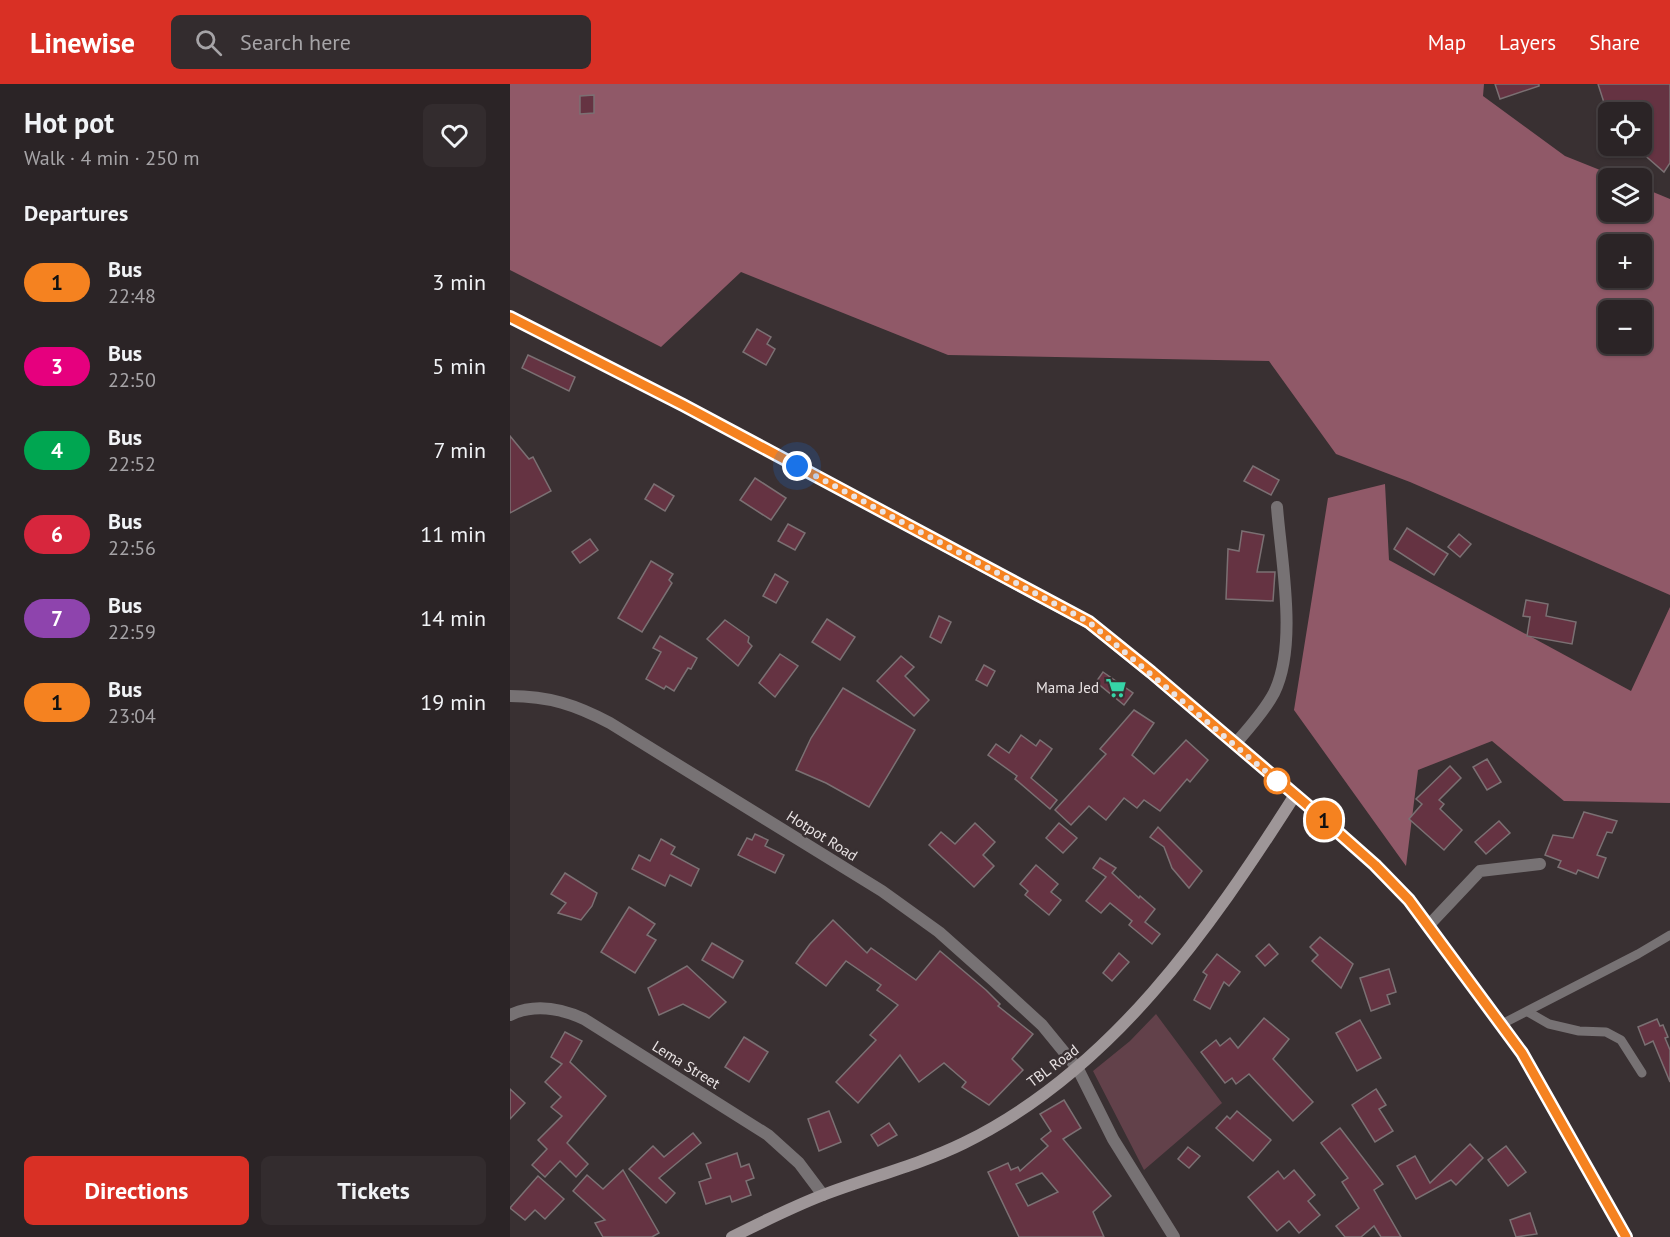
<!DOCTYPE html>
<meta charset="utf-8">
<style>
:root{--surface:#2b2426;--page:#332c2e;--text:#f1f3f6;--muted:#a6a4a7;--line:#474143;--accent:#d93025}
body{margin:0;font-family:"PT Sans",sans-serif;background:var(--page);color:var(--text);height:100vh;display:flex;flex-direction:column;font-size:22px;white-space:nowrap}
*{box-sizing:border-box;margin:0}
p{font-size:20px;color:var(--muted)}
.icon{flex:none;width:33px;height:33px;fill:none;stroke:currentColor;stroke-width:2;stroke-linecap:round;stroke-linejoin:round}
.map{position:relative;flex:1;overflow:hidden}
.drawer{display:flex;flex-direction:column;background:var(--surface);width:510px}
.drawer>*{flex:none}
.badge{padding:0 12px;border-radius:20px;font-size:21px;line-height:39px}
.tools{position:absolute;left:1088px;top:18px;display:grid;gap:12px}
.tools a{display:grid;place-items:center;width:54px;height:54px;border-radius:9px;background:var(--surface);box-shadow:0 2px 4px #0004,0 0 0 2px var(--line);font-size:30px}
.you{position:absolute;width:30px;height:30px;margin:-15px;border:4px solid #fff;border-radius:50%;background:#1a73e8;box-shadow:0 0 0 9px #1a73e833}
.map>.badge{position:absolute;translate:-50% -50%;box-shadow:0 0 0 3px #fff}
h2{padding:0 24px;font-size:22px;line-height:54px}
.round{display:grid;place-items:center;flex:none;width:63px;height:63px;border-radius:9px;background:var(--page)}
.head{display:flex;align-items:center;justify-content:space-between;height:102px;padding:0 24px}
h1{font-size:28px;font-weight:800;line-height:45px}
.primary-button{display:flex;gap:12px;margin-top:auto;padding:12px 24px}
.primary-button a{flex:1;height:69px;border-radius:9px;background:var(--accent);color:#fff;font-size:24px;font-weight:800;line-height:69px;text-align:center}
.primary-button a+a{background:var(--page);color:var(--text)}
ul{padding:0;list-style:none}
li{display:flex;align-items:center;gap:18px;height:84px;padding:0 24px}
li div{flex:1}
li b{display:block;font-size:22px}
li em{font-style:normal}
li .badge{min-width:66px;font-weight:700;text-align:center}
header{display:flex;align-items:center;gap:36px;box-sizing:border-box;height:84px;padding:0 30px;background:var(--accent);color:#fff}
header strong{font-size:28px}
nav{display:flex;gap:33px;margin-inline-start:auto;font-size:21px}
.search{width:420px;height:54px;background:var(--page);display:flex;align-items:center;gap:15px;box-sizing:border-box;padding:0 21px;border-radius:9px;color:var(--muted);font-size:22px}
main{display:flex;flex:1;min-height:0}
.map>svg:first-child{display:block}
.green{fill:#62414a}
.forest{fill:#905968;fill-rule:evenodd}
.building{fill:#653342;stroke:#7b7073;stroke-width:1.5;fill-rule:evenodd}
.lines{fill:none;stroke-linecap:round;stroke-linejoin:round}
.lane{stroke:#777274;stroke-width:9}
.street{stroke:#777274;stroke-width:12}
.secondary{stroke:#9e9698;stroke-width:12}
.line-casing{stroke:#fff;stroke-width:14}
.line{stroke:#f58220;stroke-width:9}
.walk{stroke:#e9e3e4;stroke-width:6;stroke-dasharray:0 10.8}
.stop-dot{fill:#fff;stroke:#f58220;stroke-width:3}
.labels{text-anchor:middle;stroke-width:5;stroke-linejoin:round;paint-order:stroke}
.poi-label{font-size:15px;fill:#e9e3e4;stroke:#393032;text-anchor:end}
.street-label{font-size:15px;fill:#e9e3e4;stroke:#393032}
</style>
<header>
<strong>Linewise</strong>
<div class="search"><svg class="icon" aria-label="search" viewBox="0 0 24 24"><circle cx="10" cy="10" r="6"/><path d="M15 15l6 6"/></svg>Search here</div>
<nav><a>Map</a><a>Layers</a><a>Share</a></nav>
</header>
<main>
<section class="drawer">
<div class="head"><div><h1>Hot pot</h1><p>Walk · 4 min · 250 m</p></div><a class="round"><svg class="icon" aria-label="heart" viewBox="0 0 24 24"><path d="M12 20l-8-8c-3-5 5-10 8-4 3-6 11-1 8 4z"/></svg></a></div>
<h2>Departures</h2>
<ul>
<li><span class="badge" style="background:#f58220;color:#111">1</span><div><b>Bus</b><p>22:48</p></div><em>3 min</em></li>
<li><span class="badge" style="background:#e6007e;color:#fff">3</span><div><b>Bus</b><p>22:50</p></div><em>5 min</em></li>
<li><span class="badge" style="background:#00a651;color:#fff">4</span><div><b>Bus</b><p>22:52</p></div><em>7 min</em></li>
<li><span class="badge" style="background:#d7263d;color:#fff">6</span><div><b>Bus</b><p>22:56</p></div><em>11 min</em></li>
<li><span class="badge" style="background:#8e44ad;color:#fff">7</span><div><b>Bus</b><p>22:59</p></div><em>14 min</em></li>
<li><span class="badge" style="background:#f58220;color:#111">1</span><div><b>Bus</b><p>23:04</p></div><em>19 min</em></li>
</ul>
<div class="primary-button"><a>Directions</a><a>Tickets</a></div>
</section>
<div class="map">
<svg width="1160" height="1153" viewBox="0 0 1160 1153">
<rect width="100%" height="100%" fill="#393032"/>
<path class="green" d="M646 930 712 1019 634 1086 583 987 620 957Z"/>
<g class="forest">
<path d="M0 0H974L973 12 1055 72 1110 94H1098V128H1131V103L1160 115V511L900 398 826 370 759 277 438 271 231 188 151 263 0 186ZM1098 160H1131V194H1098ZM1098 226H1131V260H1098Z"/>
<path d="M875 400 879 476 1121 607 1160 523V719L1054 717 982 657 908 686 896 782 784 626 818 414Z"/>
</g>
<g class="building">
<path d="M985 0H1029V2L990 15Z"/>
<path d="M1088 0H1160V79L1154 88 1131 68V28H1098V31Z"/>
<path d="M84 11V29L70 30V12Z"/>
<path d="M247 245 261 253 257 260 265 265 256 281 233 268Z"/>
<path d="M18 271 65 293 59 307 12 284Z"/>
<path d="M0 352 19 375 23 373 41 407 0 429Z"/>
<path d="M743 382 769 396 761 411 734 397Z"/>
<path d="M245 394 276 414 261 436 230 416Z"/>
<path d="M144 400 164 412 155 427 135 415Z"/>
<path d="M278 440 295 449 285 466 268 457Z"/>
<path d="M897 444 938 470 924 491 884 465Z"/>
<path d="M732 447 754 451 747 488H765L763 517 716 515 718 465 729 467Z"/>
<path d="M949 450 961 460 950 473 938 463Z"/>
<path d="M80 455 88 466 70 479 62 468Z"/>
<path d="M141 477 163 490 159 496 162 499 132 548 108 534Z"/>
<path d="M265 490 278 498 266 519 253 512Z"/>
<path d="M1016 516 1038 520 1036 532 1066 538 1062 560 1017 552 1020 533 1013 532Z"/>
<path d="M429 532 441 538 431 559 420 553Z"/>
<path d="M317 535 345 553 330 576 302 558Z"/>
<path d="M215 536 239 553 238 558 242 562 228 582 197 555Z"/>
<path d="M150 552 187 574 181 585 178 584 164 607 156 602 154 605 136 595 151 568 143 564Z"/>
<path d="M270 570 288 582 265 613 249 599Z"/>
<path d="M391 572 404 583 395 592 419 616 404 632 367 597Z"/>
<path d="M474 581 485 587 477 602 466 596Z"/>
<path d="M593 588 623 609 614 621 586 598Z"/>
<path d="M333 604 405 646 359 723 316 699 286 686 301 654Z"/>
<path d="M624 626 644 639 622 671 644 690 676 656 698 676 680 698 677 695 650 727 634 716 627 724 614 714 596 736 579 722 561 741 545 726 596 670 590 665Z"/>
<path d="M511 651 526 662 530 656 542 665 521 694 547 716 540 725 505 695 507 692 478 671 486 660 499 669Z"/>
<path d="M977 675 991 698 977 706 963 683Z"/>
<path d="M940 682 951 694 929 716 934 720 930 725 952 746 934 766 899 735 912 720 906 715Z"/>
<path d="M1074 728 1107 737 1102 749 1097 748 1087 771 1096 774 1088 794 1068 786 1066 790 1048 783 1051 777 1035 771 1043 751 1063 754Z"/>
<path d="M989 737 1000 749 976 770 965 758Z"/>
<path d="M465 739 485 758 473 771 484 782 464 803 419 761 431 748 445 760Z"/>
<path d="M549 739 567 754 553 769 536 754Z"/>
<path d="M648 743 692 787 679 804 662 784 654 763 640 753Z"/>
<path d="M245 750 258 756 255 762 274 771 265 789 228 771 237 754 242 756Z"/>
<path d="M151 755 165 763 161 770 189 785 181 802 160 791 155 802 122 785 129 771 140 777Z"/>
<path d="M590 774 606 784 602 789 629 814 630 812 645 825 635 838 650 850 642 860 619 841 622 837 600 819 591 829 576 817 596 793 583 784Z"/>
<path d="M526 781 548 800 541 808 551 816 539 831 515 811 518 807 510 800Z"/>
<path d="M55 789 87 809 82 822 71 836 48 829 56 819 41 810Z"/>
<path d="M119 823 145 840 137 851 146 856 125 889 91 868Z"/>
<path d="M323 836 357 869 361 864 406 896 430 867 476 906 490 920 488 922 523 950 502 975 513 986 479 1021 452 1003 456 998 434 979 409 998 390 971 348 1019 326 998 366 956 360 951 388 921 367 906 371 901 336 877 316 902 286 879 300 860Z"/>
<path d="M810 853 843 880 831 904 802 877 808 871 800 863Z"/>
<path d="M202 859 233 877 223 894 192 876Z"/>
<path d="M759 860 768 870 755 882 746 872Z"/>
<path d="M609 869 619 878 602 897 593 889Z"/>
<path d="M707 870 730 888 719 902 714 898 700 925 684 916 697 891 693 888Z"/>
<path d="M177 882 216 918 199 934 173 920 149 931 138 904Z"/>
<path d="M879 885 886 908 877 911 880 920 861 927 850 894Z"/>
<path d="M754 934 779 955 763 975 803 1018 783 1037 739 990 726 1000 722 994 715 999 691 968 706 956 710 962 720 954 728 964Z"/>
<path d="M1147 935 1150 942 1153 941 1158 953 1155 954 1160 966V998L1143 957 1135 961 1128 943Z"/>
<path d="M850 936 871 974 847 987 826 949Z"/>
<path d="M55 948 72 957 60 978 96 1012 57 1059 78 1080 66 1093 50 1077 35 1093 22 1081 37 1065 28 1056 52 1032 41 1023 51 1013 35 998 52 980 41 973Z"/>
<path d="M234 953 258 968 239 998 215 983Z"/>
<path d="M0 1005 15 1019 0 1035Z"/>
<path d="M866 1005 876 1021 869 1025 883 1047 865 1058 842 1021Z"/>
<path d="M554 1016 571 1044 553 1055 601 1112 583 1128 594 1153H509L478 1088 498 1079 501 1086 508 1083 510 1087 538 1062 531 1055 541 1047 530 1030ZM532 1089 548 1108 518 1122 506 1100Z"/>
<path d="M319 1027 331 1058 309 1067 298 1035Z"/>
<path d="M727 1027 761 1056 743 1077 706 1044 717 1032 720 1035Z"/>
<path d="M379 1039 387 1051 368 1062 361 1051Z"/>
<path d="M830 1044 873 1100 864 1106 891 1153H871L864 1142 851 1153H835L826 1142 849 1124 832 1098 838 1094 811 1059Z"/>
<path d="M183 1049 191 1059 149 1094 165 1109 156 1119 119 1085 143 1062 154 1073Z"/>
<path d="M960 1060 973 1074 946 1101 941 1096 906 1115 887 1082 905 1072 920 1099Z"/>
<path d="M996 1062 1016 1088 998 1102 978 1076Z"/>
<path d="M678 1063 690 1072 679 1084 668 1075Z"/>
<path d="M227 1069 231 1083 239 1080 244 1094 236 1097 241 1111 222 1118 220 1112 196 1120 189 1098 201 1094 196 1080Z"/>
<path d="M113 1086 149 1149 142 1153H93L85 1139 95 1136 63 1107 77 1091 93 1105Z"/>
<path d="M784 1086 805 1111 798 1117 810 1131 789 1149 779 1137 767 1147 738 1113 768 1087 774 1095Z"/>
<path d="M28 1092 54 1115 35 1135 25 1126 15 1136 0 1124Z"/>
<path d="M1020 1129 1027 1150 1006 1153 1000 1136Z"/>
</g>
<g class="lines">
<g class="lane">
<path d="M1018 928 1039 940 1069 947 1096 948 1111 956 1132 989"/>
<path d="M992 940 1128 870 1160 851"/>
</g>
<g class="street">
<path d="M0 612C39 612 66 621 100 639L372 807 429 848 484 897 532 941 568 985 603 1055 664 1153"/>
<path d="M725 660C738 645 754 628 764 609 788 561 771 476 767 423"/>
<path d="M919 841 970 787 1030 780"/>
<path d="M0 931C25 919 50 924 74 935L258 1051 289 1079 313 1111"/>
</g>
<g class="secondary">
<path d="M0 233 173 321 579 539 641 589 803 726 865 781 899 816 1012 969 1116 1153"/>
<path d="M222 1153C252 1138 282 1123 313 1111 360 1093 409 1081 454 1059 601 987 699 846 785 711"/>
</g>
</g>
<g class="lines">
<g class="line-casing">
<path id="line" d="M0 233 173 321 579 538 641 588 803 726 865 781 899 816 1012 969 1116 1153"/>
</g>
<use href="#line" class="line"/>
<path class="walk" d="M287 382 579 538 767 697"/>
</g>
<defs>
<g id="supermarket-bare" transform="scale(1.62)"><path d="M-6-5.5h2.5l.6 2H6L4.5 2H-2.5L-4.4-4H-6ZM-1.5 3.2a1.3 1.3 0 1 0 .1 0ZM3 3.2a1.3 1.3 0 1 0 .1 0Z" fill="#36d4a7" stroke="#393032" stroke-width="2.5" paint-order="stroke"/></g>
</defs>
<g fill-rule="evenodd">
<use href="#supermarket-bare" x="606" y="604"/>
</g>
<circle class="stop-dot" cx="767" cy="697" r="12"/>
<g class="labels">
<g class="poi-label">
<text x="589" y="609">Mama Jed</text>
</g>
<g class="street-label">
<text transform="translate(312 752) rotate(32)" y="5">Hotpot Road</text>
<text transform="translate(176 981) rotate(32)" y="5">Lema Street</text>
<text transform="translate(543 982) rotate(-37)" y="5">TBL Road</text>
</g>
</g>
</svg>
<div class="tools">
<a><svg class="icon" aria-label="locate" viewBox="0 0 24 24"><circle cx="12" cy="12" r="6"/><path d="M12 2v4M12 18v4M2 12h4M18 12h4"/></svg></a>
<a><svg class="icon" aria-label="layers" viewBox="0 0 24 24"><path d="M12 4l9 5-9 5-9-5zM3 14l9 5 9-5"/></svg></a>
<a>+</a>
<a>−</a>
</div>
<div class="you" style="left:287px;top:382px"></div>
<b class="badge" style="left:814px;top:736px;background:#f58220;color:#111">1</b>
</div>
</main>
